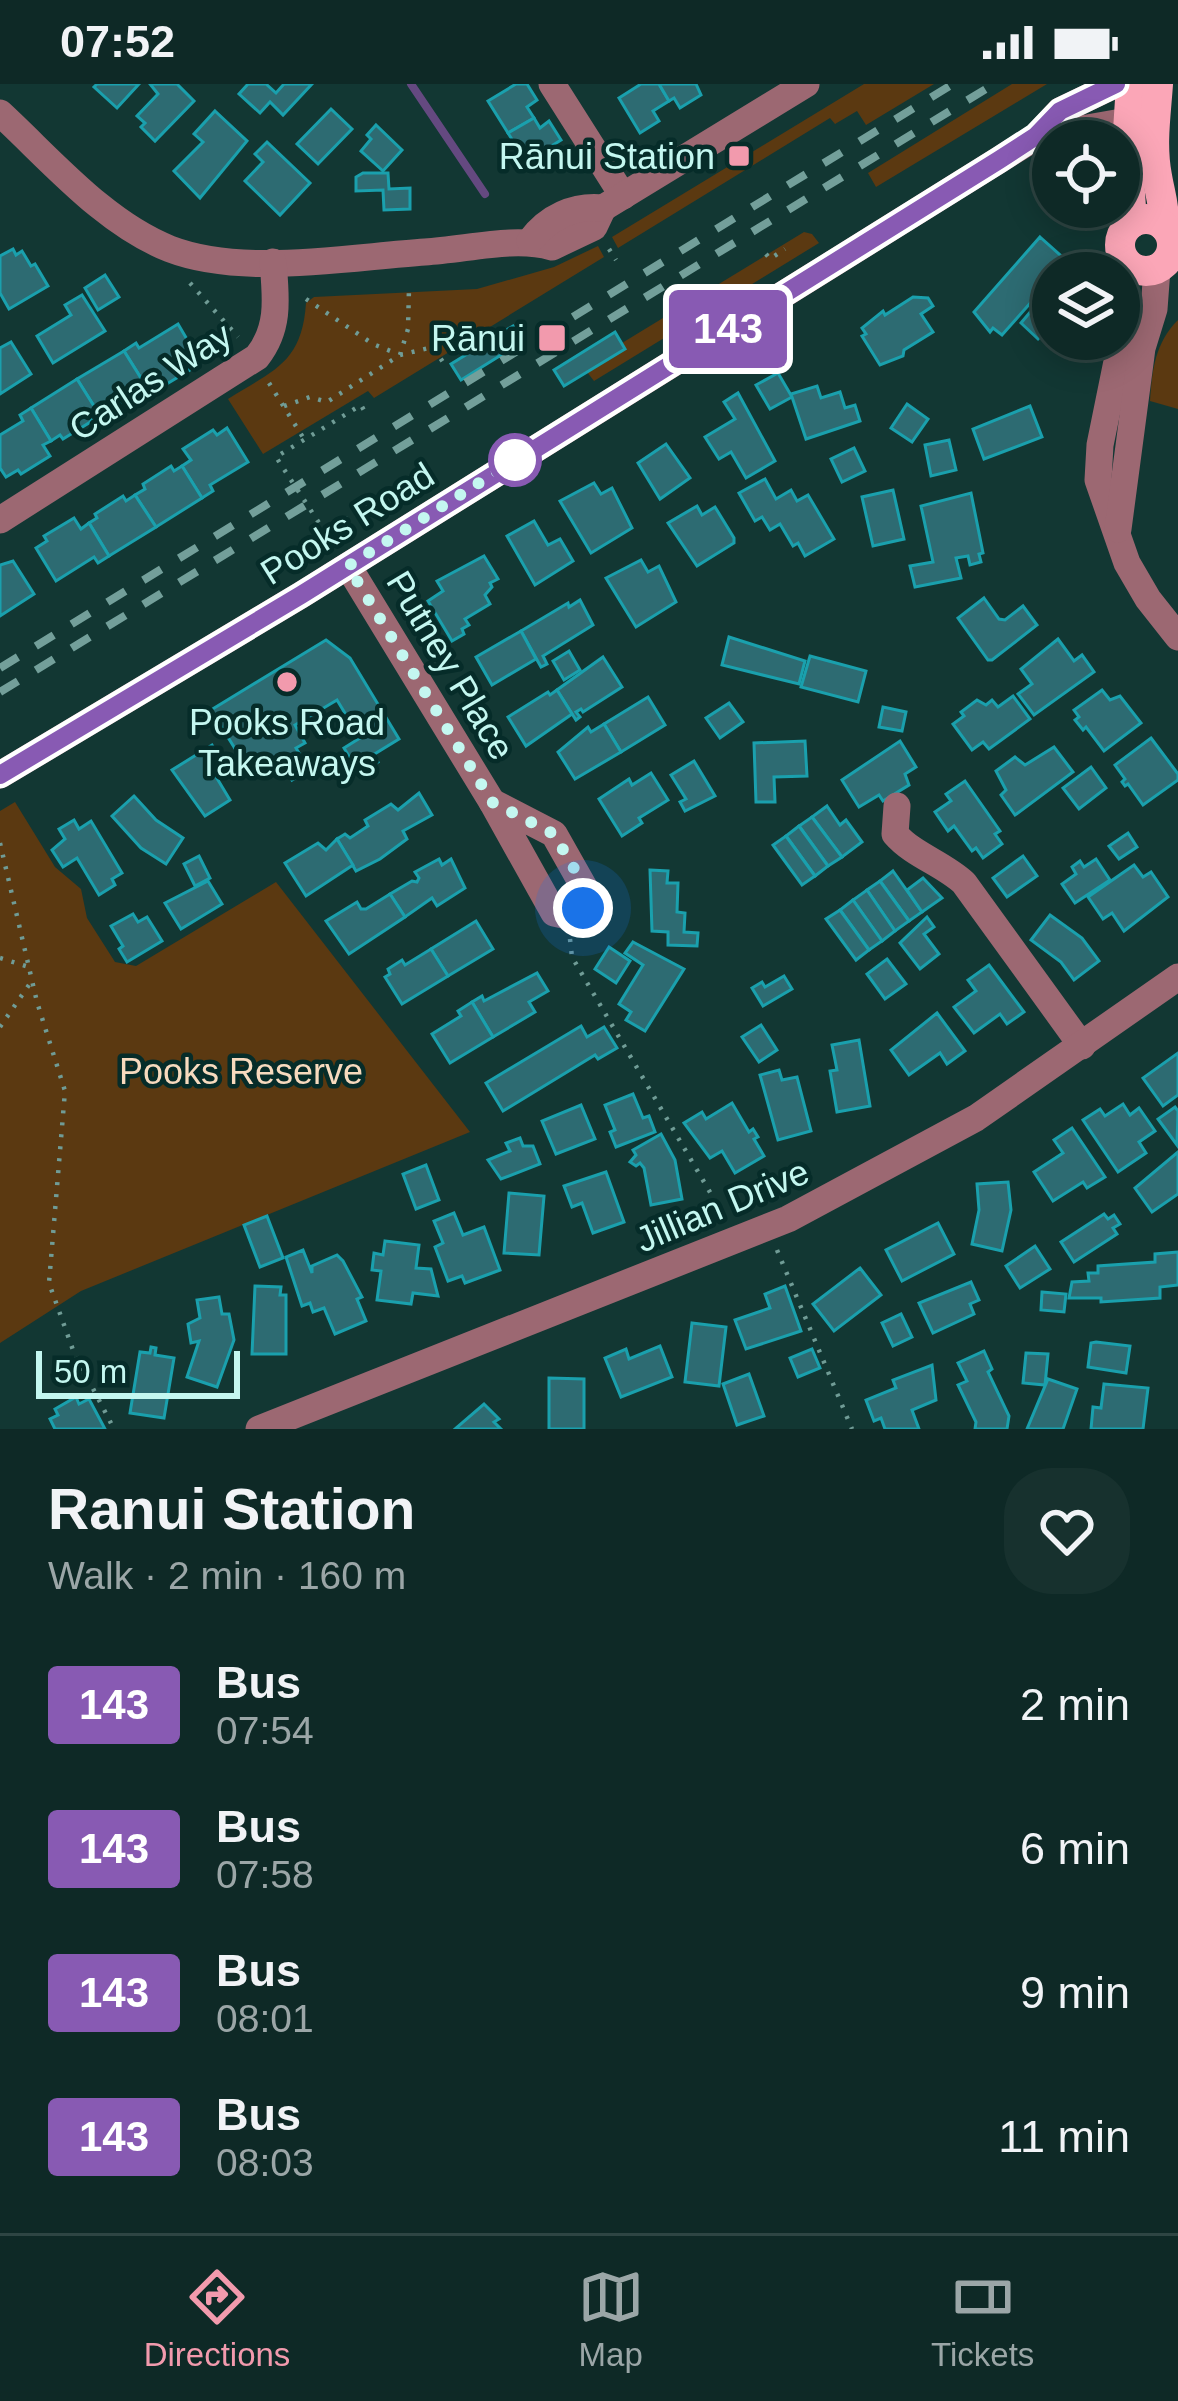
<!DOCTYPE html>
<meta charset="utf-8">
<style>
:root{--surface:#0e2926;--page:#17312e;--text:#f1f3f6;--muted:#9ba6a7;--line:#2e4543;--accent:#f29aad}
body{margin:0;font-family:Helvetica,sans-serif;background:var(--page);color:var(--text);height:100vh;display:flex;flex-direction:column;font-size:45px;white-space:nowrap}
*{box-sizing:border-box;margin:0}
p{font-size:39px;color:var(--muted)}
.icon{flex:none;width:66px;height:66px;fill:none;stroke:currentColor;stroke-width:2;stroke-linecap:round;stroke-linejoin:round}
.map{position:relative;height:1345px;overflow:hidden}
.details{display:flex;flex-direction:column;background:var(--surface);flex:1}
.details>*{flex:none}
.badge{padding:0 24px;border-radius:9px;font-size:42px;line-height:78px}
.controls{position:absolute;left:1032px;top:36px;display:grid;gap:24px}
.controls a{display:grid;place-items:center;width:108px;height:108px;border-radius:50%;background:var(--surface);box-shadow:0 6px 30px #0003,0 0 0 3px var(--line);font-size:60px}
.scale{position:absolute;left:36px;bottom:30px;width:204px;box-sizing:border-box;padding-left:12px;border:6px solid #c4f7f0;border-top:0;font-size:33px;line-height:42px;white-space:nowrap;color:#c4f7f0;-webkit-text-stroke:9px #062c29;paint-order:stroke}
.you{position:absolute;width:60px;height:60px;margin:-30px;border:9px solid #fff;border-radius:50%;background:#1a73e8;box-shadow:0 0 0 18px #1a73e833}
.map>.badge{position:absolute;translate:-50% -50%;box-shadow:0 0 0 6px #fff}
.round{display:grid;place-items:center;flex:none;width:126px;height:126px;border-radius:48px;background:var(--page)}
.summary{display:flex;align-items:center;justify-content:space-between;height:204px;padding:0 48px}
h1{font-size:57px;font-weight:600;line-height:90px}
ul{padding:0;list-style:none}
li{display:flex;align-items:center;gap:36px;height:144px;padding:0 48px}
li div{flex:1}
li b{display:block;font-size:45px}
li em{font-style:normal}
li .badge{min-width:132px;font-weight:700;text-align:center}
.status{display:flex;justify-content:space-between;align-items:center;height:84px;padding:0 60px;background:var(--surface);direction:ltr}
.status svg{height:33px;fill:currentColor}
.menu{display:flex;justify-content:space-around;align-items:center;height:168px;border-top:3px solid var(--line);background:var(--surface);font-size:33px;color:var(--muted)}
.menu a{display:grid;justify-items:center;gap:6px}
.menu .current{color:var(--accent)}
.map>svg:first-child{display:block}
.green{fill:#5b3911}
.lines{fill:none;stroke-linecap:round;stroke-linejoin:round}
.stream{stroke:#644980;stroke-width:8}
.building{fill:#2d6b72;stroke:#1aa0ad;stroke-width:3}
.path{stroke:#709c96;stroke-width:4.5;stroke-dasharray:3 9;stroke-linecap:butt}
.minor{stroke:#9c6872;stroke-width:27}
.major{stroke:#fba6b7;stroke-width:30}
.rail{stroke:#739f9a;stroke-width:8;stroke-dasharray:21 21;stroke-linecap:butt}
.line-casing{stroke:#fff;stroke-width:27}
.line{stroke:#885ab3;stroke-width:18}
.walk{stroke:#c4f7f0;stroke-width:12;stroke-dasharray:0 21.6}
.poi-dot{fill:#f29aad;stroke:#062c29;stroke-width:4.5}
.stop-dot{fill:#fff;stroke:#885ab3;stroke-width:6}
.labels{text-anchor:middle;stroke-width:9;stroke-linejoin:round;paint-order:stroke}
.poi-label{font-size:36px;fill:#c4f7f0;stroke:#062c29;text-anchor:end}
.street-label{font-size:36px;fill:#c4f7f0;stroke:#062c29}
.park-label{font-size:36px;fill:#f7dabe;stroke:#062c29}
</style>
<div class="status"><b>07:52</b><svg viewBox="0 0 49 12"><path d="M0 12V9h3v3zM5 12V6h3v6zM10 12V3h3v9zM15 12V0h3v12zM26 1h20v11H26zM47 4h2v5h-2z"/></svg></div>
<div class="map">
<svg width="1178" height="1345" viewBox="0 0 1178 1345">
<rect width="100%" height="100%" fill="#123733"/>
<g class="green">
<path d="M864 0H934L866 41 857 27 835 40 830 34 618 164 612 153Z"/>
<path d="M1012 0H1047L876 103 868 89Z"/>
<path d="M804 148 812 150 819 159 594 297 587 288 625 265 622 259Z"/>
<path d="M598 162 604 173 374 314 368 307 263 370 228 315C274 286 302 279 306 219L314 213 477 205 554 183Z"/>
<path d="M1178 236V325L1150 317C1152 286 1155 259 1178 236Z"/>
<path d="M15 718 55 783 81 805 87 834 115 878 136 882 276 798 470 1048 81 1207 0 1259V727Z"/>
</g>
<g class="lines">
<path class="stream" d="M411 0 485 110"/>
</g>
<g class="building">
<path d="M97 0H139L117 24 94 3Z"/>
<path d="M177 0 194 17 155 57 141 43 145 39 137 32 158 10 150 0Z"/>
<path d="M248 0H266L276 9 284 0H312L283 31 270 18 260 29 239 10Z"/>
<path d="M527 0 537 16 527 23 534 34 508 49 488 17 516 0Z"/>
<path d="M641 0H659L669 17 653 27 659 37 640 49 619 14Z"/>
<path d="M659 0H696L701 11 680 24 674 14 669 17Z"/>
<path d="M331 25 352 45 318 80 297 60Z"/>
<path d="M215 27 247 57 200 114 174 87 203 58 194 50Z"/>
<path d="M534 34 540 44 549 37 561 56 526 78 508 49Z"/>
<path d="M376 41 402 66 383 87 361 67 371 55 367 51Z"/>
<path d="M267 58 310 99 280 131 245 97 263 78 255 70Z"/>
<path d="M363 89H388L389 105 410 104V125L384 126 383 106 356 107V93Z"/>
<path d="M1040 153 1068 178 1058 189H1053V195L1039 211 1053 218V239L1038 255 1021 239 1037 220 1033 216 1002 251 993 244 990 248 974 228Z"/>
<path d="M13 165 16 171 22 167 31 182 35 180 48 202 9 225 0 209V172Z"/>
<path d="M105 191 119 213 98 226 85 204Z"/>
<path d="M82 211 105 247 53 279 37 252 71 231 65 221Z"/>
<path d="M913 213 928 214 933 222 921 230 933 248 904 266 903 272 880 281 862 252 866 250 862 244 883 227 885 231Z"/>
<path d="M178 240 198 274 187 281 190 286 160 304 153 293 144 299 124 267 136 259 139 264Z"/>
<path d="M513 242 522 258 461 296 451 280Z"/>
<path d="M615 248 625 265 564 302 554 286Z"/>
<path d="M11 258 31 290 0 310V264Z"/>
<path d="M124 267 144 299 136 303 139 308 111 325 108 321 97 327 77 295Z"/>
<path d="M778 289 792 313 770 325 756 301Z"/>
<path d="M77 295 97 327 89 333 92 337 63 355 60 351 51 357 31 324Z"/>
<path d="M817 302 821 314 840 308 845 324 855 321 860 337 806 355 791 310Z"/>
<path d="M738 309 775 377 746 394 731 368 719 375 705 353 735 335 724 318Z"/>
<path d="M907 320 928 335 912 358 891 344Z"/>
<path d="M1030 322 1042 353 984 375 973 345Z"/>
<path d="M31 324 51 357 43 361 50 372 21 390 18 386 6 393 0 384V351L23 337 20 331Z"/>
<path d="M227 344 248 378 210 401 213 407 202 414 182 382 191 376 183 365 213 346 217 351Z"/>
<path d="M949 356 956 386 931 392 925 361Z"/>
<path d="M666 360 690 394 660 415 638 379Z"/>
<path d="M854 364 865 387 842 398 831 375Z"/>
<path d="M171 382 174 387 182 382 202 414 156 443 135 411 145 405 143 400Z"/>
<path d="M765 395 776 415 791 406 797 417 808 411 834 455 805 472 798 459 793 462 780 440 770 446 762 433 755 437 739 409Z"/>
<path d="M594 399 601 410 612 404 632 444 591 469 560 417Z"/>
<path d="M893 406 904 455 873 462 862 413Z"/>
<path d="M971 409 983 469 979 470 981 478 970 481 968 472 956 474 961 494 915 503 910 482 933 478 921 422Z"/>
<path d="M135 411 156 443 109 472 89 439 97 434 95 430 123 412 126 417Z"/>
<path d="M697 422 702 431 715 423 734 454V459L697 482 668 439Z"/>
<path d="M74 434 81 445 89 439 109 472 98 479 94 473 56 497 36 464 47 457 44 452Z"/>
<path d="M534 437 548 461 560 455 573 477 535 501 507 452Z"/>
<path d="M484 472 498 495 490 499 492 503 485 511 490 520 465 535 469 541 462 545 464 550 452 557 428 517 443 507 437 497Z"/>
<path d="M641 476 648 488 659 482 676 518 636 543 606 494Z"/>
<path d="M13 477 34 510 0 532V481Z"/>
<path d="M984 514 999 535 1005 536 1023 522 1037 541 992 576H988L958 534Z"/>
<path d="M580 516 593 541 543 572 547 580 541 583 521 547 568 519 569 523Z"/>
<path d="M521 547 536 575 492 601 476 573Z"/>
<path d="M729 553 805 577 799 600 722 581Z"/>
<path d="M1058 555 1074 577 1082 571 1094 588 1034 631 1018 610 1032 600 1021 585Z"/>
<path d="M326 556 350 574 399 655 373 671 378 678 359 689 344 664 360 654 337 616 295 641 305 659 296 664 299 669 293 673 303 689 292 696 281 674 252 692 211 626Z"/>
<path d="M569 567 580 586 564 596 553 577Z"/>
<path d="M810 572 866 587 858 618 801 603Z"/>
<path d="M603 573 622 603 583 628 581 625 576 628 580 633 576 636 557 606Z"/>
<path d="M557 606 572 630 526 662 508 633 548 608 550 611Z"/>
<path d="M1102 606 1110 616 1120 612 1141 639 1104 667 1086 643 1083 646 1075 636 1079 633 1074 626Z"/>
<path d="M1013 612 1030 635 989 665 983 658 972 666 953 640 964 632 961 628 977 616 986 621 992 616 998 623Z"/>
<path d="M648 613 665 641 621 668 604 640Z"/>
<path d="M729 619 743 638 720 654 706 634Z"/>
<path d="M883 623 906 628 902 647 879 643Z"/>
<path d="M604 640 621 668 575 695 558 668 588 643 591 648Z"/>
<path d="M1151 654 1178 690V696L1143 721 1128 700 1125 702 1122 698 1125 695 1115 681Z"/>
<path d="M805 657 807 692 774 693 775 718H756L754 659Z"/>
<path d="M900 657 916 683 905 690 909 701 883 717 879 711 859 723 842 696Z"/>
<path d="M212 661 223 679 212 686 230 716 205 732 172 686Z"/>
<path d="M1054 663 1073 688 1015 731 1001 711 1006 706 996 687 1015 673 1025 681Z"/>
<path d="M694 677 715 712 685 727 680 718 686 715 671 691Z"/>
<path d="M1091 683 1106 704 1079 725 1063 704Z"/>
<path d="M651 689 668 716 639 734 642 739 622 752 599 715 629 695 632 701Z"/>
<path d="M965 697 1000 747 995 750 1002 760 983 774 976 764 972 767 954 742 948 747 935 728 951 717 946 710Z"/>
<path d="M419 709 432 731 403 747 407 755 380 775 356 787 337 755 345 750 350 754 368 742 365 736 391 720 398 726Z"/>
<path d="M134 712 156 736 183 754 166 780 141 764 112 732Z"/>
<path d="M827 722 840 741 846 736 862 758 842 773 812 733Z"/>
<path d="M812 733 842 773 828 782 799 742Z"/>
<path d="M74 736 79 745 91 737 122 789 112 795 115 801 99 811 77 774 63 783 52 766 65 755 59 745Z"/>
<path d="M799 742 828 782 815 792 786 752Z"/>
<path d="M1128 749 1137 763 1119 775 1109 762Z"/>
<path d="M786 752 815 792 802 801 773 761Z"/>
<path d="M337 755 353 781 306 812 285 779 318 759 326 766Z"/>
<path d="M199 772 210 794 195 802 184 780Z"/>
<path d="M1023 772 1037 792 1007 813 993 794Z"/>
<path d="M439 775 442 781 451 775 465 804 437 822 432 814 405 833 390 810 412 797 417 798 419 794 415 788Z"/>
<path d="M1096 775 1110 796 1075 819 1062 800 1076 790 1072 783 1080 777 1084 783Z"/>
<path d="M1134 781 1143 793 1151 788 1168 813 1124 847 1112 829 1103 835 1088 813Z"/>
<path d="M650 786 668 787 667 799H678L677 828 685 829 684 848 698 849 697 862 668 861V848L652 847Z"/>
<path d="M893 787 922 828 909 837 880 797Z"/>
<path d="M923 794 942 814 922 828 907 806Z"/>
<path d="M208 797 222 820 181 845 165 819Z"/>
<path d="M880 797 909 837 895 847 867 806Z"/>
<path d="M867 806 895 847 882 857 853 816Z"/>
<path d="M390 810 405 833 349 870 326 837 357 818 361 825H366Z"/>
<path d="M853 816 882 857 869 866 840 826Z"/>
<path d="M840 826 869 866 856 876 826 835Z"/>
<path d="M133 830 138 838 147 833 162 857 127 878 119 865 123 862 111 842Z"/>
<path d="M1050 831 1082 854 1099 877 1074 896 1061 878 1031 856Z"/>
<path d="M927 833 934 843 924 850 939 870 920 885 900 859Z"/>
<path d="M476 837 493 865 448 892 431 865Z"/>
<path d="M633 858 684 885 645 947 626 936 631 928 619 920 643 881 625 869Z"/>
<path d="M609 863 630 877 616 899 595 885Z"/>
<path d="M431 865 448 892 402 920 385 893 390 890 388 885 402 876 405 881Z"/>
<path d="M887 875 906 900 885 915 867 890Z"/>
<path d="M989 881 1024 928 1007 940 1000 930 974 949 954 923 976 907 968 896Z"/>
<path d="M537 889 548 907 529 918 535 928 493 953 472 918 482 912 484 917Z"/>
<path d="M784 892 792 905 763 922 752 904 762 898 765 903Z"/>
<path d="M472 918 493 953 450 979 432 950 461 932 458 927Z"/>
<path d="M937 929 965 967 947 980 940 969 909 991 891 966Z"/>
<path d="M761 941 777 966 759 978 742 953Z"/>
<path d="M581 942 587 953 604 943 617 964 598 975 595 971 503 1027 486 999Z"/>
<path d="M859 956 870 1022 837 1028 830 987 837 986 832 961Z"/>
<path d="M1178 969V1011L1163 1022 1143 994Z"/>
<path d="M779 986 782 996 797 993 811 1047 778 1056 760 991Z"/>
<path d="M633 1010 643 1034 649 1032 655 1048 616 1063 610 1048 615 1046 605 1021Z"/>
<path d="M732 1019 749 1048 753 1045 758 1053 754 1055 764 1072 735 1089 722 1067 710 1074 684 1039 702 1028 706 1035Z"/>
<path d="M1123 1020 1130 1031 1139 1024 1155 1047 1139 1058 1146 1069 1118 1088 1083 1036 1100 1025 1105 1032Z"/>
<path d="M581 1021 595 1055 556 1070 542 1037Z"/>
<path d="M1175 1023 1178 1027 1177 1061 1158 1035Z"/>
<path d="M1072 1044 1105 1093 1087 1104 1083 1098 1053 1117 1034 1088 1063 1069 1054 1056Z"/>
<path d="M661 1050 675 1076 682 1115 651 1121 644 1084 640 1079 636 1082 630 1078 636 1071 633 1066Z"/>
<path d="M520 1054 523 1062H533L540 1080 501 1095 488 1076 510 1067 506 1059Z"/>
<path d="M1178 1068V1110L1152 1128 1135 1104Z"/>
<path d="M426 1081 439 1116 416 1125 403 1090Z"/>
<path d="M606 1088 624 1138 593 1149 582 1119 572 1123 564 1102Z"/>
<path d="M1008 1098 1011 1126 1002 1167 972 1160 979 1126 977 1100Z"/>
<path d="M509 1109 544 1112 539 1171 504 1169Z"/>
<path d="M454 1129 463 1151 484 1143 500 1186 465 1199 462 1192 448 1197 435 1163 443 1159 434 1137Z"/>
<path d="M1104 1130 1108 1135 1114 1131 1120 1140 1113 1144 1117 1150 1074 1178 1061 1158Z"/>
<path d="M267 1132 283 1174 260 1183 244 1141Z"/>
<path d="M938 1139 954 1170 902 1197 886 1166Z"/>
<path d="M385 1157 419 1161 416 1184 431 1185 438 1212 413 1209 411 1220 377 1216 381 1187 372 1186 374 1169 383 1171Z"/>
<path d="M1035 1162 1050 1185 1020 1204 1006 1182Z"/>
<path d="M303 1166 312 1189V1182L337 1171 343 1177 362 1213 357 1215 366 1237 335 1250 324 1224 313 1228 310 1219 302 1222 286 1173Z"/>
<path d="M1178 1168V1201L1160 1203V1214L1101 1218V1214H1069L1072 1198 1089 1197 1088 1189H1098V1182L1155 1178V1170Z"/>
<path d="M860 1184 881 1211 834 1247 813 1220Z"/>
<path d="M971 1198 979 1216 970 1220 974 1230 933 1249 919 1219Z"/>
<path d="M255 1202 281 1203 280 1211H286V1270H252Z"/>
<path d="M785 1202 801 1247 746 1265 735 1236 770 1224 765 1210Z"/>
<path d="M1042 1208 1066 1210 1064 1228 1041 1226Z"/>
<path d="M219 1213 222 1230H229L234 1256 217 1303 187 1293 199 1257 191 1259 188 1240 200 1234 197 1216Z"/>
<path d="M901 1230 912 1253 893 1262 882 1239Z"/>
<path d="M692 1239 726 1243 719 1302 685 1298Z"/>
<path d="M1096 1258 1130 1262 1126 1289 1088 1283 1091 1259Z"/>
<path d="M660 1262 672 1293 621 1313 605 1274 626 1265 629 1275Z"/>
<path d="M151 1263 156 1264 155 1271 174 1274 164 1334 130 1329 140 1268 150 1269Z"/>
<path d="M812 1265 820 1284 798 1293 790 1274Z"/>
<path d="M984 1267 992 1285 988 1288 1009 1332 1007 1345H975L976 1338 958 1301 967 1297 958 1279Z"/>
<path d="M1026 1269 1048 1270 1045 1301 1023 1299Z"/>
<path d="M932 1281 936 1316 912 1326 919 1345H885L881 1334 874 1337 866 1316 896 1304 893 1296Z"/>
<path d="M749 1290 764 1332 737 1341 723 1300Z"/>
<path d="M549 1294 584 1295V1345H549Z"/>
<path d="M1048 1295 1077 1305 1063 1345H1027Z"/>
<path d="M1104 1300 1148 1304 1143 1345H1091L1093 1323 1101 1324Z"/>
<path d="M76 1313 79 1320 89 1315 105 1345H55L50 1335 58 1331 55 1325Z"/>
<path d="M484 1320 499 1335 494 1338 501 1345H455Z"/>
</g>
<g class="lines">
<g class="path">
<path d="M609 165 616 176"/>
<path d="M766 170 770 175 785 165"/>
<path d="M190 199 238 253"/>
<path d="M306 215 373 260 398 270"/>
<path d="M400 271 408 245 409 204"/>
<path d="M269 299 304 355"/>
<path d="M284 322 310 313 327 318 400 271 433 263 445 281"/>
<path d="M325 448 408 397 406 392"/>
<path d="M283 481 279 475 325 448 276 373 361 321 366 330"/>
<path d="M0 759 37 918 65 1007 49 1199 73 1266 114 1345"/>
<path d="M570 855 572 873 724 1132"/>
<path d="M0 874 29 883"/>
<path d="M0 943 31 898"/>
<path d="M777 1166 852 1345"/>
</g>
<g class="minor">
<path d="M552 0 623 112"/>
<path d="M0 29C51 76 104 139 170 165 243 193 349 173 425 168 465 166 514 152 552 163L594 143 603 124"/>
<path d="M1036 53 1150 33"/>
<path d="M530 157C548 133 574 121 603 124L806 0"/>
<path d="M1122 172 1119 198 1123 248 1100 361 1098 396 1127 479 1148 515 1178 553"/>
<path d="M0 436 257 273C280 244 276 214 273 178"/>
<path d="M1118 445 1142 264 1154 225 1157 185"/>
<path d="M348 482 492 718"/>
<path d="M0 691 301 511 1036 53 1060 27 1116 0"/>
<path d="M492 718 554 750 589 812 582 824 568 832 554 829Z"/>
<path d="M897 722 895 750C913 771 944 780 964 799L1082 962"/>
<path d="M259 1345 788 1135 976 1034 1178 893"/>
</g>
<g class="major">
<path d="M1131 0 1127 63 1132 139"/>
<path d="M1158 0C1156 30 1151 61 1157 92 1160 110 1165 123 1164 142L1178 143"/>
<circle cx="1146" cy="161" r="26"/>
</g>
<g class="rail">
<path d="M0 584 953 0"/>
<path d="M0 608 994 0"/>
</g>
</g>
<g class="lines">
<g class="line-casing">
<path id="line" d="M0 691 301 511 999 76 1036 52 1060 27 1116 0"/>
</g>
<use href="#line" class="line"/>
<path class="walk" d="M515 376 348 482 492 718 554 750 590 812 583 824"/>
</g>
<g class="poi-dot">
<rect x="727" y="60" width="24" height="24" rx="6"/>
<rect x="537" y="239" width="30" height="30" rx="6"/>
<circle cx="287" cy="598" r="12"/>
</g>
<circle class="stop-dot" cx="515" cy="376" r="24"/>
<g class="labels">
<g class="poi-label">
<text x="715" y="85">Rānui Station</text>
<text x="525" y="267">Rānui</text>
<text x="287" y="651" text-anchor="middle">Pooks Road<tspan x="287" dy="41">Takeaways</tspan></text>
</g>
<g class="street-label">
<text transform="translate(150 297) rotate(-33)" y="13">Carlas Way</text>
<text transform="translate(347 439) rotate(-32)" y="13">Pooks Road</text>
<text transform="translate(451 581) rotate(59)" y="13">Putney Place</text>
<text transform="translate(722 1121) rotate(-23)" y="13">Jillian Drive</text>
</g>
<g class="park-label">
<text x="241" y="1000">Pooks Reserve</text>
</g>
</g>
</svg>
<div class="controls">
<a><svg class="icon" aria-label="locate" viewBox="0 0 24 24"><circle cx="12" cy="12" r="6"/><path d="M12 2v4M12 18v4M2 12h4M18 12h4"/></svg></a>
<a><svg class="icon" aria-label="layers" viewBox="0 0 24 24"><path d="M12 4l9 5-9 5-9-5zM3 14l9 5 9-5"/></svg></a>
</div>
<div class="scale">50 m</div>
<div class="you" style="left:583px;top:824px"></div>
<b class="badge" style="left:728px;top:245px;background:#885ab3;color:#fff">143</b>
</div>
<section class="details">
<div class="summary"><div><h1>Ranui Station</h1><p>Walk · 2 min · 160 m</p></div><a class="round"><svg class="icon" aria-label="heart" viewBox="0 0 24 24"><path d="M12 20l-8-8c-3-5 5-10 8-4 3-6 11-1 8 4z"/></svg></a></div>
<ul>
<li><span class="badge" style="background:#885ab3;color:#fff">143</span><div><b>Bus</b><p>07:54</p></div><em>2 min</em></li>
<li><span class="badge" style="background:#885ab3;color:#fff">143</span><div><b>Bus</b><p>07:58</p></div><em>6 min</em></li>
<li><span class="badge" style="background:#885ab3;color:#fff">143</span><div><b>Bus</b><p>08:01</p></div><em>9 min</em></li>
<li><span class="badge" style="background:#885ab3;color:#fff">143</span><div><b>Bus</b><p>08:03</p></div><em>11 min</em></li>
</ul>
</section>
<nav class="menu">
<a class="current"><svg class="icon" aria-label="directions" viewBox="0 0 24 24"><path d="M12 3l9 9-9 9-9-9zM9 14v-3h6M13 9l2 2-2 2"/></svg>Directions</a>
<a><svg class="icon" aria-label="map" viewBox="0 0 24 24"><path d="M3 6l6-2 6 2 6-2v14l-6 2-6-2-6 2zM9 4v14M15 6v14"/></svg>Map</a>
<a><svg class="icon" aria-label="tickets" viewBox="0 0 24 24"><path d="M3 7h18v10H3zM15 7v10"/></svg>Tickets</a>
</nav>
